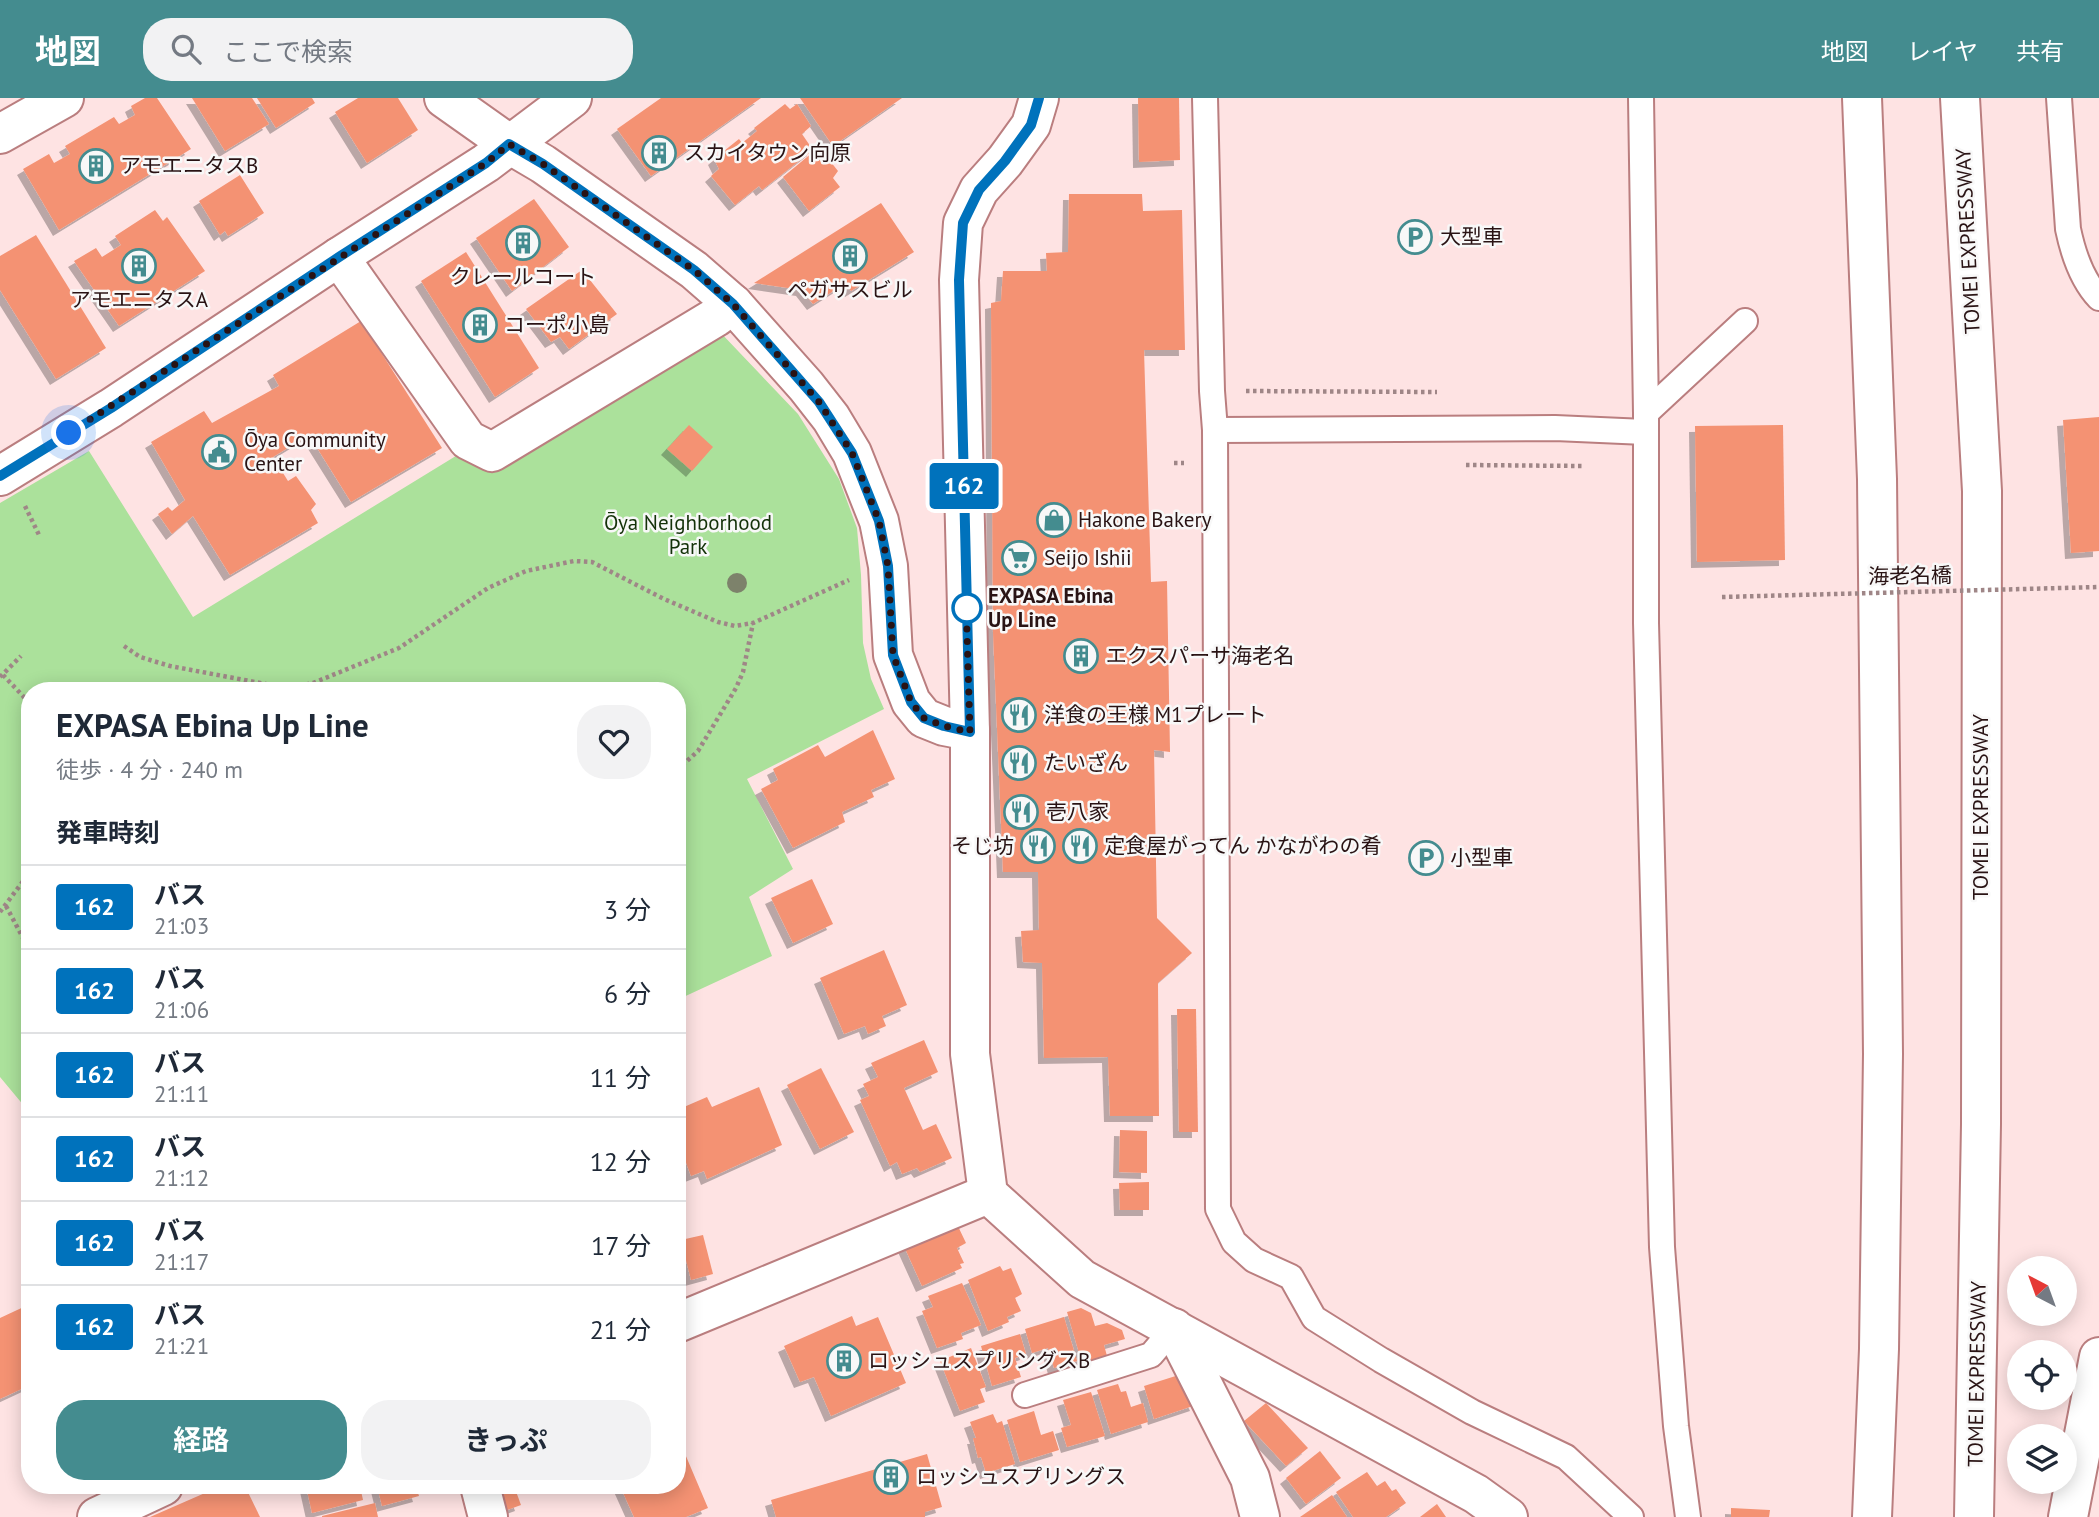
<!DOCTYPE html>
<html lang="ja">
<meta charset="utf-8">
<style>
:root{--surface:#fff;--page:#f2f2f3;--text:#1f2937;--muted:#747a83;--line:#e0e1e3;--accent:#448c8f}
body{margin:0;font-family:"PT Sans","Noto Sans JP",sans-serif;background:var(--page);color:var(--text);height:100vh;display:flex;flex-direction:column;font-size:26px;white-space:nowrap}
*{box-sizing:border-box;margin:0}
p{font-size:23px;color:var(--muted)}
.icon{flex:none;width:38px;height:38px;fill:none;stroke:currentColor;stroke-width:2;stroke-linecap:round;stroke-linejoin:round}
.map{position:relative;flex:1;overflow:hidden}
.drawer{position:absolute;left:21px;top:584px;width:665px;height:812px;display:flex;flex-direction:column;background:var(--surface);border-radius:28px;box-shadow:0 4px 18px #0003}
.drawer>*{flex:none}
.badge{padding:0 14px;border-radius:5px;font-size:24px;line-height:46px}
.needle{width:46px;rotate:319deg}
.tools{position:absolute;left:2007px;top:1158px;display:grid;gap:14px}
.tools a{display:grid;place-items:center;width:70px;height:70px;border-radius:50%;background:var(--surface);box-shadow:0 4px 18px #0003;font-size:35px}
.you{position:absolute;width:35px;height:35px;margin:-18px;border:5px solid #fff;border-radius:50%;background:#1a73e8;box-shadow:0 0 0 10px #1a73e833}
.map>.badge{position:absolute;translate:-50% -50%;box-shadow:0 0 0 4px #fff}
h2{padding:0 35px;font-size:26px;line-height:63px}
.round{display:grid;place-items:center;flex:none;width:74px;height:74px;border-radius:28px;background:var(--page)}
.headline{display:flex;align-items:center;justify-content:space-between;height:119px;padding:0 35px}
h1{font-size:33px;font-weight:700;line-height:52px}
.primary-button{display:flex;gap:14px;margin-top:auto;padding:14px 35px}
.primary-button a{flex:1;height:80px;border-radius:28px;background:var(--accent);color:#fff;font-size:28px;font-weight:700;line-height:80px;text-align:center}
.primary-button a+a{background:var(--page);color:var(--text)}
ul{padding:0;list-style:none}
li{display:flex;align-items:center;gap:21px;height:84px;padding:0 35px;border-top:2px solid var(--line)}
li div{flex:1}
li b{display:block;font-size:26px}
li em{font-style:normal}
li .badge{min-width:77px;font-weight:700;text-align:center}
header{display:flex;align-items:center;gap:42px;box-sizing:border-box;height:98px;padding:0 35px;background:var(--accent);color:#fff}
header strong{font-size:33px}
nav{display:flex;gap:38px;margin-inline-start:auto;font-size:24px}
.search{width:490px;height:63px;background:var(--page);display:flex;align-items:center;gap:18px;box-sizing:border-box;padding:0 24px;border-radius:28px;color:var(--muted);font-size:26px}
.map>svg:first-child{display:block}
.green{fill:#abe19b}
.building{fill:#f49273;filter:url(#shadow)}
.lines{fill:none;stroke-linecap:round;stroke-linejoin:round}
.lane-casing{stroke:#ba7e7f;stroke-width:28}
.street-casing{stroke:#ba7e7f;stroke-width:42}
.highway-casing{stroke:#ba7e7f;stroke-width:42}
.path{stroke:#9f8687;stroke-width:4.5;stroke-dasharray:3.5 3.5;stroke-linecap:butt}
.lane{stroke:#fff;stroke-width:24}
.street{stroke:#fff;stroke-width:38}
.highway{stroke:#fff;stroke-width:38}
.path-bridge{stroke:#9f8687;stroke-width:4.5;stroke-dasharray:3.5 3.5;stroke-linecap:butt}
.tree{fill:#7d826b}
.line-casing{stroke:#fff;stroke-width:16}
.line{stroke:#0072bc;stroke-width:10}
.walk{stroke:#291314;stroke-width:7;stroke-dasharray:0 12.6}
.stop-dot{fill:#fff;stroke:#0072bc;stroke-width:3.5}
.labels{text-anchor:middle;stroke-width:5;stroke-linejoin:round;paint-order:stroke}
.poi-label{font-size:21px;fill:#291314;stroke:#f8f8f8;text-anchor:start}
.street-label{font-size:21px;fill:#291314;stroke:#f8f8f8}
.park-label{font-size:21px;fill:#143209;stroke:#f8f8f8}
.stop-label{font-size:21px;font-weight:bold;fill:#291314;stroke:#f8f8f8;text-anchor:start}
</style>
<header>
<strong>地図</strong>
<div class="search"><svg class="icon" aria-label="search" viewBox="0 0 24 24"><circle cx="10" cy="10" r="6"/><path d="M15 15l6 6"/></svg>ここで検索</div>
<nav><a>地図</a><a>レイヤ</a><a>共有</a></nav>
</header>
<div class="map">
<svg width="2099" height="1419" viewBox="0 0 2099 1419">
<defs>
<filter id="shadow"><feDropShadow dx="-6" dy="6" stdDeviation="0" flood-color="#0004"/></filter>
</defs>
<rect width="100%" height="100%" fill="#fee3e3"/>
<path class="green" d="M719 233 798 316 839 381 857 430 861 477 863 545 871 581 884 611 747 681 793 771 749 799 772 858 677 902V593H30V1015L0 979V405L89 353 193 519 464 353Z"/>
<g class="building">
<path d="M145 0H157L191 51 59 132 23 71 49 56 54 65 70 56 65 48 114 19 119 26 135 17 131 8Z"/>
<path d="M192 0H252L269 26 225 53Z"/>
<path d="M257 0H312L315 5 276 30Z"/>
<path d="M358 0H398L418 32 367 65 335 14Z"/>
<path d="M661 0H761L651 78 617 31Z"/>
<path d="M800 0H902L833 48Z"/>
<path d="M1138 0H1179L1180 62 1139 64Z"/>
<path d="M785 6 790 11 797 6 811 28 802 36 813 52 762 92 759 88 735 107 711 78 719 71 714 61 739 41 742 45 757 33 754 30Z"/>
<path d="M819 49 838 73 833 80 840 89 809 113 783 79Z"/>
<path d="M240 77 264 115 228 138 225 133 220 137 199 103Z"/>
<path d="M1069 96H1142L1143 113 1182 112 1185 252H1144L1151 484 1167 483 1170 654 1154 652 1157 820 1192 855 1158 885 1159 1018H1110L1108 959 1044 960 1042 865 1023 864 1021 833 1039 832 1038 774H1003L993 534 991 205 1001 203 1003 173H1047L1046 155 1068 154Z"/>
<path d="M534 101 569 149 512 193 476 140Z"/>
<path d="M881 105 914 154 851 193 846 185 813 206 802 192 754 185Z"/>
<path d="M155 112 163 123 167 119 205 173 119 228 74 163 96 150 102 159 121 147 115 138Z"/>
<path d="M36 137 106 250 56 281 0 192V158Z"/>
<path d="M466 154 539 270 495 299 421 183Z"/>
<path d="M582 172 617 216 569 251 560 239 551 244 526 211Z"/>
<path d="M361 223 442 350 351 404 309 337 273 359 288 383 296 378 316 406 311 412 318 425 230 477 193 418 172 436 158 416 168 409 172 413 185 402 151 344 204 313 212 325 279 288 273 277Z"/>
<path d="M2099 319V453L2071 455 2063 322Z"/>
<path d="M689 327 713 349 692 373 667 351Z"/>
<path d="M1783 327 1785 462 1697 464 1695 328Z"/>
<path d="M873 632 895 681 871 692 874 699 842 714 845 724 793 750 761 691 778 682 773 671 818 647 825 659Z"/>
<path d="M812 781 833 826 793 845 771 800Z"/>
<path d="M884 852 907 907 882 918 886 928 868 936 865 928 844 936 820 880Z"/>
<path d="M1177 911H1196L1198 1034H1179Z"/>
<path d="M924 942 938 974 904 990 923 1032 936 1026 952 1060 920 1074 917 1070 902 1076 897 1064 890 1068 860 1002 869 998 863 986 878 979 871 965Z"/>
<path d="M821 970 854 1034 820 1051 787 987Z"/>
<path d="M759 989 782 1047 707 1081 704 1073 691 1078 684 1059 677 1061V1012L707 999 712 1009Z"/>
<path d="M1120 1032 1147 1033V1075L1119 1074Z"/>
<path d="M1149 1084V1112H1120L1119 1085Z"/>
<path d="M955 1122 966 1145 957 1150 964 1165 960 1166 962 1170 922 1188 903 1146Z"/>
<path d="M703 1137 713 1176 691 1182 681 1142Z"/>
<path d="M1000 1168 1003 1173 1011 1170 1022 1196 1015 1200 1021 1213 1007 1219 1009 1224 988 1233 968 1182Z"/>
<path d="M962 1185 981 1227 961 1235 963 1241 937 1250 922 1213 933 1209 928 1198Z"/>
<path d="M30 1206V1287L0 1301V1220Z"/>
<path d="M1081 1210 1091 1215 1095 1228 1107 1225 1122 1232 1125 1241 1104 1247 1107 1258 1082 1265 1067 1214Z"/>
<path d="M852 1218 856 1228 878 1219 906 1285 831 1318 814 1279 800 1284 784 1248Z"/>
<path d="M1064 1219 1077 1263 1054 1270 1048 1250 1032 1255 1025 1231Z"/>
<path d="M1020 1236 1026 1256 1015 1260 1021 1279 992 1288 981 1248Z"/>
<path d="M971 1250 986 1289 980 1291 985 1304 960 1313 940 1263Z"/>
<path d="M1182 1276 1196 1307 1154 1321 1144 1288Z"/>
<path d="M1118 1286 1121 1294 1126 1293 1131 1309 1143 1305 1148 1324 1111 1336 1097 1292Z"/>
<path d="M1091 1294 1105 1338 1067 1349 1061 1330 1071 1327 1063 1302Z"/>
<path d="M1266 1305 1308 1350 1286 1368 1244 1323Z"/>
<path d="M1034 1313 1041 1337 1053 1333 1059 1352 1020 1364 1007 1322Z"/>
<path d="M993 1316 997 1325 1002 1323 1015 1366 986 1375 981 1359 978 1360 973 1340H976L970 1324Z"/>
<path d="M677 1337 708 1410 686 1419H634L620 1388H677Z"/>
<path d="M1320 1353 1341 1380 1306 1406 1286 1380Z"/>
<path d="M927 1356 942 1409 925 1414V1419H776L771 1402Z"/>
<path d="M1367 1374 1377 1388 1385 1383 1392 1393 1396 1391 1406 1405 1386 1419H1353L1336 1394Z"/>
<path d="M221 1388H245L260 1419H150Z"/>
<path d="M306 1388H360L363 1402 312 1415Z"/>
<path d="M377 1388H416L419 1398 382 1408Z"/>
<path d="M502 1388H514L521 1407 507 1412 498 1389Z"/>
<path d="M1332 1397 1347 1419H1300Z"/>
<path d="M375 1405 378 1419H322V1418Z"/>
<path d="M1437 1406 1446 1419H1420Z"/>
<path d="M1731 1410 1770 1412 1769 1419H1731Z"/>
</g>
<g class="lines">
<g class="lane-casing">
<g id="lane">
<path d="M1205 0 1212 293 1215 332 1218 1111 1234 1144 1254 1162 1291 1179 1314 1220 1381 1262 1472 1314 1566 1359 1631 1419"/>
<path d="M1641 0 1646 315V525L1662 1149 1676 1328 1688 1419"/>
<path d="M2059 0 2068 131C2073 155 2082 182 2099 200"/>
<path d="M1646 315 1745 223"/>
<path d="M1215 332 1555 330 1645 334"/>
<path d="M1025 1297 1151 1257 1174 1230"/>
</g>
</g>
<g class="street-casing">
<g id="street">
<path d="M444 0 509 46 543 66 694 172 733 206 806 288 831 320 852 355 879 423 888 468 893 557 911 604 924 620 944 628 970 633"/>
<path d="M1039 0 1031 27 1005 63 979 92 963 125 959 182 970 633V956L988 1096 1082 1181 1476 1396 1508 1419"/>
<path d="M0 36 64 0"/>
<path d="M339 159 468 342 492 354 716 219 733 206"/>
<path d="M0 378 111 310 339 159 486 65 572 0"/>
<path d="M677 1225 988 1096"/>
<path d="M1174 1230 1250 1380 1260 1419"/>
<path d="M480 1388 488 1419"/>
<path d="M97 1419 163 1388"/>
</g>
</g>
<g class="highway-casing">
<g id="highway">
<path d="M1862 0 1877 381 1883 956 1879 1251 1872 1419"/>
<path d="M1960 0 1982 393 1981 1026 1974 1419"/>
<path d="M2068 1419 2099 1259"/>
</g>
</g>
<g class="path">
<path d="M1246 293 1437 294"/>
<path d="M1174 365H1184"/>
<path d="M1466 367 1583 368"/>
<path d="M25 408 40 439"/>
<path d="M124 548 140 559 170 568 287 590 313 585 399 550 488 490 526 473 574 463 592 464 664 501 718 524 735 528 753 525 849 482"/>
<path d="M3 577 23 598 30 608"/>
<path d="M0 579 21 558"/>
<path d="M272 593 283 591"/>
<path d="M677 672 698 653 736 590 743 574 753 525"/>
<path d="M6 808 30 853"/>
<path d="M0 814 30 774"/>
</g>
<use href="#lane" class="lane"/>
<use href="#street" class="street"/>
<use href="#highway" class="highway"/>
<path class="path-bridge" d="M1722 499 2099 489"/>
</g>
<circle class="tree" cx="737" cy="485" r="10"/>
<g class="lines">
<g class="line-casing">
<path id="line" d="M0 378 111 310 339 159 486 65 509 46 543 66 694 172 733 206 819 304 852 355 879 423 888 468 893 557 911 604 924 620 944 628 970 634 959 182 963 125 979 92 1005 63 1031 27 1039 0"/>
</g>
<use href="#line" class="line"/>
<path class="walk" d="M69 335 486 65 509 46 543 66 694 172 733 206 819 304 852 355 879 423 888 468 893 557 911 604 924 620 944 628 970 634 966 501 967 510"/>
</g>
<defs>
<g id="building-ring" transform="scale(1.75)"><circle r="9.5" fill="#f8f8f8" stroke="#448c8f" stroke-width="1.5"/><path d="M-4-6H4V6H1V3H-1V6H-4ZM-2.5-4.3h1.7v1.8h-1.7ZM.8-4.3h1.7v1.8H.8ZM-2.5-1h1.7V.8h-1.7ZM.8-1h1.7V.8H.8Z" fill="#448c8f"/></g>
<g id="parking-ring" transform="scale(1.75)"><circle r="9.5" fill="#f8f8f8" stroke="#448c8f" stroke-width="1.5"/><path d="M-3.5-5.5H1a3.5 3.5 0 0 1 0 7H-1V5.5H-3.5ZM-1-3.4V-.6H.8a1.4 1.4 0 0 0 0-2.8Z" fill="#448c8f"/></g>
<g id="civic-ring" transform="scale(1.75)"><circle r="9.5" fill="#f8f8f8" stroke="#448c8f" stroke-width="1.5"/><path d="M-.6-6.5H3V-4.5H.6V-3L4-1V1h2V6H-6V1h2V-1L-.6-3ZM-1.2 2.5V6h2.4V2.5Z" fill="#448c8f"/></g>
<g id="shop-ring" transform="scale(1.75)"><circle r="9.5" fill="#f8f8f8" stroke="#448c8f" stroke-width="1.5"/><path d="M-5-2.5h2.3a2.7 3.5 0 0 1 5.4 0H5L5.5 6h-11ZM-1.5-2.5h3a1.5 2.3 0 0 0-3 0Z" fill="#448c8f"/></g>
<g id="supermarket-ring" transform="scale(1.75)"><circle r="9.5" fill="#f8f8f8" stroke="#448c8f" stroke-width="1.5"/><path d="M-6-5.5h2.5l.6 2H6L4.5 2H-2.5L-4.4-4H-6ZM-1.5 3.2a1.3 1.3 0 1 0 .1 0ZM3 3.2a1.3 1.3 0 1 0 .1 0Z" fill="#448c8f"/></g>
<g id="restaurant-ring" transform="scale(1.75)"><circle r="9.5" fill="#f8f8f8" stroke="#448c8f" stroke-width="1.5"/><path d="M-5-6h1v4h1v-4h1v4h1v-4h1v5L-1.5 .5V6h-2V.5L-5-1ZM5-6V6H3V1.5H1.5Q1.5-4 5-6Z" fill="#448c8f"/></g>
</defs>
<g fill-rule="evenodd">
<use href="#building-ring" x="659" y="55"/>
<use href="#building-ring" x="96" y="68"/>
<use href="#parking-ring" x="1415" y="139"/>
<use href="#building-ring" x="523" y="145"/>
<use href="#building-ring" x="850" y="158"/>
<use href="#building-ring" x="139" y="168"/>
<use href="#building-ring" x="480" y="227"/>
<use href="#civic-ring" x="219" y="354"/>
<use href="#shop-ring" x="1054" y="422"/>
<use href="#supermarket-ring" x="1019" y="460"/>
<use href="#building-ring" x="1081" y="558"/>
<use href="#restaurant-ring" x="1019" y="617"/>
<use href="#restaurant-ring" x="1019" y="665"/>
<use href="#restaurant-ring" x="1021" y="714"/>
<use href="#restaurant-ring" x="1038" y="748"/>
<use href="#restaurant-ring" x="1080" y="748"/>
<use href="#parking-ring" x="1426" y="760"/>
<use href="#building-ring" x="844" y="1263"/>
<use href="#building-ring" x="891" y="1379"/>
</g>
<circle class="stop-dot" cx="967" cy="510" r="14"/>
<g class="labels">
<g class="poi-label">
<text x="684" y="62">スカイタウン向原</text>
<text x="120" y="75">アモエニタスB</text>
<text x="1440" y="146">大型車</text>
<text x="523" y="186" text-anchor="middle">クレールコート</text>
<text x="850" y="199" text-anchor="middle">ペガサスビル</text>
<text x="139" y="209" text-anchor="middle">アモエニタスA</text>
<text x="504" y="234">コーポ小島</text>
<text x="244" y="349">Ōya Community<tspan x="244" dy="24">Center</tspan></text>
<text x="1078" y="429">Hakone Bakery</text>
<text x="1044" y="467">Seijo Ishii</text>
<text x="1106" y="565">エクスパーサ海老名</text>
<text x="1044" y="624">洋食の王様 M1プレート</text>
<text x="1044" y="672">たいざん</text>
<text x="1046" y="721">壱八家</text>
<text x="1014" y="755" text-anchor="end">そじ坊</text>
<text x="1104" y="755">定食屋がってん かながわの肴</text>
<text x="1450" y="767">小型車</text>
<text x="868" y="1270">ロッシュスプリングスB</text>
<text x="916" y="1386">ロッシュスプリングス</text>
</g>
<g class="street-label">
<text transform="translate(1968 143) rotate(-93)" y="7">TOMEI EXPRESSWAY</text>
<text transform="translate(1910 478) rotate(-1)" y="7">海老名橋</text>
<text transform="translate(1981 709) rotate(-90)" y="7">TOMEI EXPRESSWAY</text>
<text transform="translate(1977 1276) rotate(-89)" y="7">TOMEI EXPRESSWAY</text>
</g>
<g class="park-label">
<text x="688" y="432">Ōya Neighborhood<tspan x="688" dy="24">Park</tspan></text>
</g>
<g class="stop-label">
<text x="988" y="505">EXPASA Ebina<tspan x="988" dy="24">Up Line</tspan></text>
</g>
</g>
</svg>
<div class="tools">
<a><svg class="needle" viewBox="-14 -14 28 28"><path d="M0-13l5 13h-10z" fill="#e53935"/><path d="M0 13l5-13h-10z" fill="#747a83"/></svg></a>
<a><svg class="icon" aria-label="locate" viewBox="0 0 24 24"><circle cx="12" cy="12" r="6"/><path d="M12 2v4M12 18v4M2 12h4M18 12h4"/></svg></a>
<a><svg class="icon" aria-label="layers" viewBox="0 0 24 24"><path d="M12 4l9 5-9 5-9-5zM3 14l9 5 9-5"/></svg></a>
</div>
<div class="you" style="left:69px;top:335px"></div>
<b class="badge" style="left:964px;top:388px;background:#0072bc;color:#fff">162</b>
<section class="drawer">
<div class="headline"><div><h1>EXPASA Ebina Up Line</h1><p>徒歩 · 4 分 · 240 m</p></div><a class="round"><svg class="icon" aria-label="heart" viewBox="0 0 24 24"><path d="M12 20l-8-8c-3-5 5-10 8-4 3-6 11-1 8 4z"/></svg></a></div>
<h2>発車時刻</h2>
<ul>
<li><span class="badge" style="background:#0072bc;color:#fff">162</span><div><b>バス</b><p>21:03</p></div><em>3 分</em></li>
<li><span class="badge" style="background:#0072bc;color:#fff">162</span><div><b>バス</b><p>21:06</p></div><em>6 分</em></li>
<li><span class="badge" style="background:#0072bc;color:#fff">162</span><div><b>バス</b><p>21:11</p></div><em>11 分</em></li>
<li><span class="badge" style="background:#0072bc;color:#fff">162</span><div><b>バス</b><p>21:12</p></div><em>12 分</em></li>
<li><span class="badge" style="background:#0072bc;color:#fff">162</span><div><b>バス</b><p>21:17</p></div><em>17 分</em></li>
<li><span class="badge" style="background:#0072bc;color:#fff">162</span><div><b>バス</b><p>21:21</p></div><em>21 分</em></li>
</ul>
<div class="primary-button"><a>経路</a><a>きっぷ</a></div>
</section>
</div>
